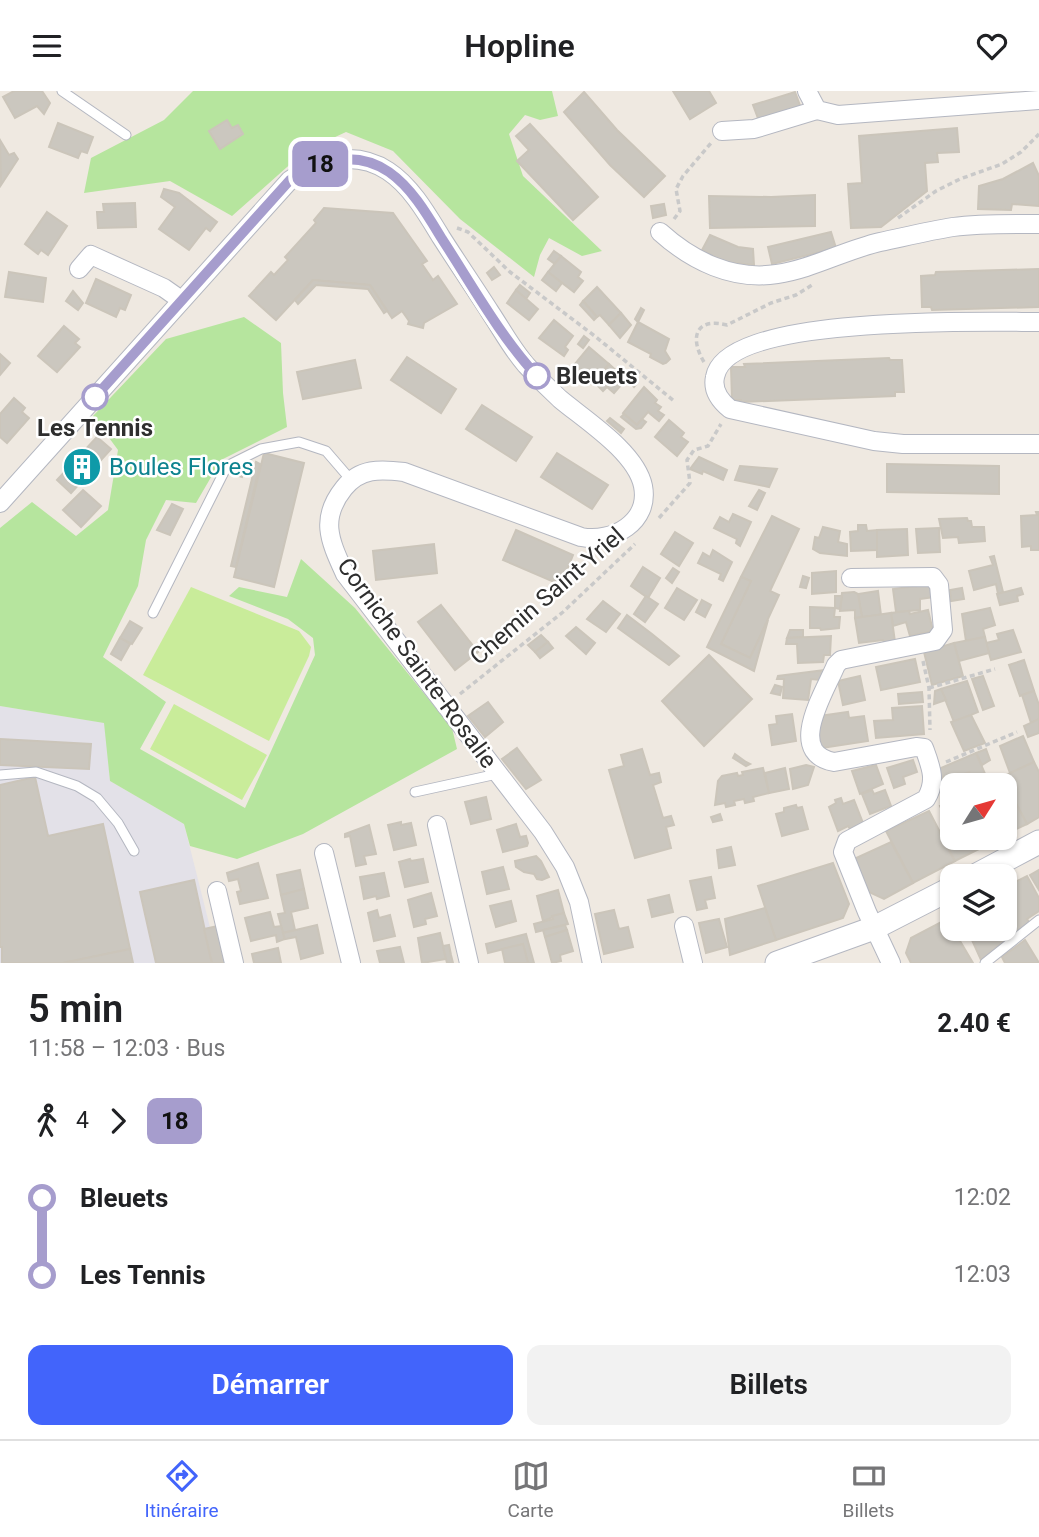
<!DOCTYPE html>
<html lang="fr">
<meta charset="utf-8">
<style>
:root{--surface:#fff;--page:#f2f2f2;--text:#202124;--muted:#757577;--line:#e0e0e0;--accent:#4264fb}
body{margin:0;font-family:Roboto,sans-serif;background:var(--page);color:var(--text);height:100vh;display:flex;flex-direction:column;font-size:26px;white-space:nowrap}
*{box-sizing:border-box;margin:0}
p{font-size:23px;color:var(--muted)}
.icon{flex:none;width:38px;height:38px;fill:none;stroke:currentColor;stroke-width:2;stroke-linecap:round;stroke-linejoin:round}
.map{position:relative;height:872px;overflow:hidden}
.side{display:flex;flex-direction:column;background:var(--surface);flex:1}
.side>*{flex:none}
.badge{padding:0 14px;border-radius:10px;font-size:24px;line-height:46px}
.needle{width:46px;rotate:53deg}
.controls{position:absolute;left:940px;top:682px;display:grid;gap:14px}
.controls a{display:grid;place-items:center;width:77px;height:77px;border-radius:14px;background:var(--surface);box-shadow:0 2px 5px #0004;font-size:35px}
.map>.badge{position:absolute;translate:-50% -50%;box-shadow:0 0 0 4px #fff}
.legs{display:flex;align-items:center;gap:10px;height:77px;padding:0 28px;font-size:23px}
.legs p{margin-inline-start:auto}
.overview{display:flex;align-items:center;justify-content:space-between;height:119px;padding:0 28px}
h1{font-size:38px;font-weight:600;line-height:52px}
.button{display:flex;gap:14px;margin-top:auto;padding:14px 28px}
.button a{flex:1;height:80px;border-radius:14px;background:var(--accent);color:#fff;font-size:28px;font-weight:600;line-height:80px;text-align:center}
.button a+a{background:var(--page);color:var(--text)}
ul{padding:0 28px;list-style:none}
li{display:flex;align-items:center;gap:24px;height:77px;font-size:26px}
li i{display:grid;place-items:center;width:10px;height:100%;margin:0 9px;background:currentColor}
li i::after{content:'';width:18px;height:18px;margin:-9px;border:5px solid;border-radius:50%;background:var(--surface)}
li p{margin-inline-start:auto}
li:first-child i{background:linear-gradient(#0000 50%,currentColor 0)}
li:last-child i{background:linear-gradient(currentColor 50%,#0000 0)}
header{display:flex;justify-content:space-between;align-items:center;height:91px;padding:0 28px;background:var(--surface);font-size:32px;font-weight:600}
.tabs{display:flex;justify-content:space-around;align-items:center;height:98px;border-top:2px solid var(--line);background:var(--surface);font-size:19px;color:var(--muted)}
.tabs a{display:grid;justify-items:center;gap:4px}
.tabs .active{color:var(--accent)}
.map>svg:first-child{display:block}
.industrial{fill:#e3e1e8}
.green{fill:#b6e59e}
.pitch{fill:#c9ec9a}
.building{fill:#cbc7bf;stroke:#cbc5ba;stroke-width:2}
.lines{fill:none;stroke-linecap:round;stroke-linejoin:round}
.service-casing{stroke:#b4b7c1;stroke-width:11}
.minor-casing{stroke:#b4b7c1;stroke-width:20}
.tertiary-casing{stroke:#b4b7c1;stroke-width:25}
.path{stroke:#c9c9c9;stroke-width:3.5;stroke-dasharray:5 3.5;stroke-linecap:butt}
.service{stroke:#fff;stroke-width:9}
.minor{stroke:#fff;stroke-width:18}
.tertiary{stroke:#fff;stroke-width:23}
.line-1-casing{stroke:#fff;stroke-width:16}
.line-1{stroke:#a69dcd;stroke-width:10}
.stop-1-dot{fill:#fff;stroke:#a69dcd;stroke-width:3.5}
.labels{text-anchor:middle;stroke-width:5;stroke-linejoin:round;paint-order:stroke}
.stop-label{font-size:24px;font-weight:bold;fill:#2e2e2e;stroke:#fff;text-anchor:start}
.culture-label{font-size:24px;fill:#0d838f;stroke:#fff;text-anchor:start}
.street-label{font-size:24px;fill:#2e2e2e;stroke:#fff}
</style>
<header><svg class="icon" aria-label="menu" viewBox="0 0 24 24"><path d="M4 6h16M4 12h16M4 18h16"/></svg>Hopline<svg class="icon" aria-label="heart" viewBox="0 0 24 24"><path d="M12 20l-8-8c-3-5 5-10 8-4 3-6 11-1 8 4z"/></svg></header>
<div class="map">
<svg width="1039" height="872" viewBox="0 0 1039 872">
<rect width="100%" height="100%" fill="#efe9e1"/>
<path class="industrial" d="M0 615 105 632 110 690 184 733 219 872H0Z"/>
<g class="green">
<path d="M193 0H552L558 25 540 29 525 24 509 43 523 85 602 160 582 165 549 147 540 164 534 186 460 128 393 60 346 41 305 60 232 125 170 90 84 102 91 67 164 29Z"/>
<path d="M244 226 281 252 283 302 287 336 221 369 196 412 166 409 146 449 138 495 103 566 166 611 140 658 245 717 315 564 313 547 288 528 229 505 239 496 287 506 301 468 355 517 452 637 457 658 303 743 237 768 190 755 184 733 110 690 104 632 0 615V437L32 411 76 445 108 419 118 359 93 325 166 248Z"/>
</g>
<g class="pitch">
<path d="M191 496 299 540 311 556 309 565 269 650 143 584Z"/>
<path d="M174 613 267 664 242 709 150 658Z"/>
</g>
<g class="building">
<path d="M14 0H42L50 12 44 23 37 15 15 27 3 6Z"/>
<path d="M673 0H709L716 12 690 28Z"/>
<path d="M584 1 617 39 665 85 644 106 610 74 564 21Z"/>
<path d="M795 1 801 17 759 30 753 14Z"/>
<path d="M227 29 232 37 238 34 243 43 220 58 209 40Z"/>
<path d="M58 32 93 46 87 62 81 60 78 67 49 56Z"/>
<path d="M530 33 598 106 573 129 517 70 529 59 516 45Z"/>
<path d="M957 37 959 61 937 62 938 71 925 72 927 100 881 136 851 137 848 93 862 92 859 45Z"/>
<path d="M0 49 9 64 14 62 18 68 1 94Z"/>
<path d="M1033 72 1039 85V115L1012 113 1011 119 978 118 979 95 1003 88Z"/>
<path d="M164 98 179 102 217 131 210 140 206 137 189 159 159 138 175 116 161 106Z"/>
<path d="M815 104V135L710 137 709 105 771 106Z"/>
<path d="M135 112 136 136 98 137 97 121H104L103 113Z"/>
<path d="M664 113 666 124 653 127 651 115Z"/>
<path d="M324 117 393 122 427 170 422 173 433 189 438 185 457 213 424 232 423 237 408 233 409 230 402 220 392 227 370 194 313 189 276 229 249 205 271 181 274 184 288 169 285 166 316 132 314 129Z"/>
<path d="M47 121 67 135 48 164 41 159 38 163 25 153Z"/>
<path d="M831 141 836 157 772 173 768 156Z"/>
<path d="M710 144 738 156 753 158 754 174 724 171 702 159Z"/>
<path d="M554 160 561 165 555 173 548 168Z"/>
<path d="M561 165 581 181 578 186 583 190 574 201 548 181Z"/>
<path d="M494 176 500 184 492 189 487 182Z"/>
<path d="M1039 178V216L932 219 931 216H922L921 185 935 184 936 181Z"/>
<path d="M9 181 46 187 43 211 5 206Z"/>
<path d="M548 181 562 192 556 200 542 189Z"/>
<path d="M96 188 131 204 125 219 120 217 116 226 86 212Z"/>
<path d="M313 189 370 194 387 220 384 222 368 198 316 194 298 213 295 209Z"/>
<path d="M520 194 530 202 526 208 516 199Z"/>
<path d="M597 196 621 222 609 234 600 224 597 226 583 210Z"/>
<path d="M516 199 538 218 529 229 507 212Z"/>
<path d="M73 200 83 212 78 219 66 210Z"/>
<path d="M583 210 597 226 594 229 580 214Z"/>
<path d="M641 217 644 219 638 231 635 228Z"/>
<path d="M621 222 631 234 620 247 609 234Z"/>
<path d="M554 229 573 245 565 256 568 259 564 265 539 247Z"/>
<path d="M638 231 669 248 665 260 670 268 666 272 663 273 650 266 651 263 628 251Z"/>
<path d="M64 235 79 248 75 252 80 256 57 281 38 265Z"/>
<path d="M584 245 589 249 583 257 578 253Z"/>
<path d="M589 256 609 273 594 290 574 274Z"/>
<path d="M0 263 10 272 0 284Z"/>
<path d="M407 266 456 298 441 322 391 289Z"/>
<path d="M889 267 890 269H902L904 301H895V305L741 311V309H732L731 276H745L744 273Z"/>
<path d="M355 269 361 297 303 308 297 281Z"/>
<path d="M609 273 619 282 615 286 622 293 614 302 607 296 603 300 595 292Z"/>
<path d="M574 274 594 290 591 293 571 277Z"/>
<path d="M632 285 638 291 634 296 628 290Z"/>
<path d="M644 296 657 309 655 312 661 316 658 320 664 324 659 330 648 321 637 334 623 322Z"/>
<path d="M14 307 25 317 22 321 29 327 7 352 0 346V323Z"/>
<path d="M482 314 532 346 516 370 466 338Z"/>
<path d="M624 323 637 334 642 328 646 331 641 337 636 338 621 326Z"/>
<path d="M610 327 624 338 621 342 607 330Z"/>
<path d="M669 329 684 342 681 346 688 351 677 365 655 346Z"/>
<path d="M97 346 111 358 71 402 57 389Z"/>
<path d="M264 362 304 372 274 496 234 486Z"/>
<path d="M557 362 608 394 592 418 541 386Z"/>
<path d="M699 366 727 379 723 389 703 380 702 383 690 378Z"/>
<path d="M256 371 260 373 236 476 231 475Z"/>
<path d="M887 373 999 375V403L887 401Z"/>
<path d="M239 375 244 377 242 386 236 384Z"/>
<path d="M740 375 777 378 769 396 735 389Z"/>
<path d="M83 399 101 415 81 436 63 419Z"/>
<path d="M759 399 765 402 757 419 749 415Z"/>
<path d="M172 413 183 418 170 444 157 439Z"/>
<path d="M1036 421H1039V459H1031V455L1022 456 1021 425 1037 424Z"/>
<path d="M733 423 751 431 740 455 736 452 737 448 714 437 720 426 729 431Z"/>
<path d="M772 425 799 438 770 500 779 504 750 567 721 553 751 490 741 486Z"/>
<path d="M967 427 968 430H971L972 436H984L985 450 959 452 958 446 943 447 939 428Z"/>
<path d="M858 434H866L867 440 877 439V459L851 460 850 441 858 440Z"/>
<path d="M823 436 840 440 838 451 847 453V465L820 462 813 458 815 446 819 447Z"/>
<path d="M939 437 940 461 918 462 916 438Z"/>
<path d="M907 438 908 464 877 466V439Z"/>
<path d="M516 439 573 464 561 494 503 469Z"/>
<path d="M675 441 693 452 679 475 661 463Z"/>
<path d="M434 453 437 482 376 489 373 460Z"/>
<path d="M713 459 732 471 723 490 719 488 721 483 698 472 703 462 710 466Z"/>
<path d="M994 465 1003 501 998 503 996 493 974 499 969 480 993 474 990 466Z"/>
<path d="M643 476 660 487 648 507 631 495Z"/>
<path d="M673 477 679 481 672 492 666 487Z"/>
<path d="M836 480V501L812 503V482Z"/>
<path d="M803 485 809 487 806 497 800 496Z"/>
<path d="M741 486 751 490 721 553 750 567 768 529 754 580 707 556Z"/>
<path d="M917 493H927L934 497 935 506 920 508V519L896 521 893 498 917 495Z"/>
<path d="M677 497 697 509 684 529 665 517Z"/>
<path d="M962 497 964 508 951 510 950 499Z"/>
<path d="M1021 497 1023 503 1017 505 1018 510 1000 514 997 503Z"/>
<path d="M878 500 881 524 862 526 858 503Z"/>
<path d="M854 501 858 503 862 526 855 527V519L840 520 842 502Z"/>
<path d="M646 505 658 513 645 531 634 523Z"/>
<path d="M835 505H842L840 518 835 517Z"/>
<path d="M702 509 711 514 705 526 696 521Z"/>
<path d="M603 510 620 523 606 541 587 528Z"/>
<path d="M441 514 478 561 455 579 418 531Z"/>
<path d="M810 516 835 517 834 526H840L839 537 821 539 820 537H810Z"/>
<path d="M990 517 995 534 983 538 985 546 966 550 962 523Z"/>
<path d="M928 519 933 540 910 545 906 531 893 535 891 522 909 520 910 523Z"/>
<path d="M891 522 895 551 885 553 883 549 859 552 855 527Z"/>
<path d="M627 524 652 543 679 565 669 574 618 537Z"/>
<path d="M130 530 142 537 132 553 120 547Z"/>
<path d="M576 536 595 552 586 563 566 545Z"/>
<path d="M790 539H803V546L787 547Z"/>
<path d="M1013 539 1021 561 991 569 986 552 999 549 997 543Z"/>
<path d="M541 544 548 551 535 561 528 554Z"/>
<path d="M831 545 830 564H824L823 571 798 572 797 553H786L787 547Z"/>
<path d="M985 546 989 562 959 570 954 552Z"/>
<path d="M120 547 130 553 121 569 111 563Z"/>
<path d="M548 551 553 557 540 567 535 561Z"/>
<path d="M954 552 963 585 932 594 924 561Z"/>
<path d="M709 564 752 608 704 655 662 610Z"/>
<path d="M915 568 920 591 881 599 876 576Z"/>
<path d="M1024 569 1034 600 1020 605 1009 574Z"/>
<path d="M825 579 821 589 811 588 808 609 783 607 784 588H777L778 585Z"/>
<path d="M860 585 865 609 843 614 838 590Z"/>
<path d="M983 585 994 615 983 619 972 588Z"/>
<path d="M967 590 978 621 954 631 941 598Z"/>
<path d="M775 594 782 596 780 604 771 602Z"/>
<path d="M941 598 946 609 934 613 935 600Z"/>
<path d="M1034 600 1039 614V628L1031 632 1022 604Z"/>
<path d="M922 601 923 611 899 613 898 603Z"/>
<path d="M488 611 503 631 485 646 468 625Z"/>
<path d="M922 615 924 643 876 647 874 630 893 629 892 617Z"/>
<path d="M848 621 849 627 864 625 868 650 821 657 818 638 820 625Z"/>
<path d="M792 623 796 650 772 654 769 634 777 633 776 625Z"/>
<path d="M971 624 985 652 964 660 951 631Z"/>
<path d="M1039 628V642L1028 646 1024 635Z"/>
<path d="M1023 645 1034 671 1010 682 1000 655Z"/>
<path d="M0 648 91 653 89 678 0 674Z"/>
<path d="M517 657 541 689 526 698 502 668Z"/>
<path d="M642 658 650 684 659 682 661 691 653 694 663 727 671 725 674 734 666 736 671 757 635 767 609 679 624 675 621 664Z"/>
<path d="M986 658 990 669 982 674 976 662Z"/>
<path d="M976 662 989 692 975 695 969 681 940 693 939 682 941 677Z"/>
<path d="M735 663 746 671 750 673 746 675 733 667Z"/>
<path d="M913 669 917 681 903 686 905 693 894 697 887 677Z"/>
<path d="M1034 671 1039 681V726L1027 733 1002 686Z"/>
<path d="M806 674 814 676 808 694 793 698 790 678Z"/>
<path d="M876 674 883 693 860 703 852 680Z"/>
<path d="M763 677 769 702 753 706 754 710 745 712 744 708 734 710 735 714 726 716 725 712 715 714 718 690 722 685 737 682 738 685 743 684 742 681Z"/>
<path d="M785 677 789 698 769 702 765 682Z"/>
<path d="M35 686 48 745 103 733 130 858 63 872H2V856H0V694Z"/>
<path d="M1002 686 1008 698 1004 700V695H995L993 690Z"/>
<path d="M872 699 874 703 885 699 891 715 870 723 862 703Z"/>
<path d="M1010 701 1027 733 1004 744V704Z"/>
<path d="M486 706 491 728 471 733 465 711Z"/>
<path d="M841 707 843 713 854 709 863 732 850 738 848 735 838 740 829 716 836 712 835 709Z"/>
<path d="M952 709V719L944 723 940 715Z"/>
<path d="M796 714 797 717 802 716 808 738 782 745 776 723 784 721V717Z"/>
<path d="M929 720 955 770 913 792 886 740Z"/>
<path d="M720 723 722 729 713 731 711 726Z"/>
<path d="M401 731V734L411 732 416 754 394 759 388 734Z"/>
<path d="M516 733 520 746 526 745 528 752 527 755 503 761 497 739Z"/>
<path d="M369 734 376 763 364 765 366 773 356 775 350 745 345 746V743Z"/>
<path d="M952 736V747H979L983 756 955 770 940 742Z"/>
<path d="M979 747H998L983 756Z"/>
<path d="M891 751 913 792 884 808 869 801 854 768Z"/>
<path d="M731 756 735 774 719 777 717 759Z"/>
<path d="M536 765 541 770 549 786 542 789 537 788 534 783 524 781 516 776 515 770Z"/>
<path d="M410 768 411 770 423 768 428 791 405 796 399 771Z"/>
<path d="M258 772 268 807 240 813 237 801 241 800 238 788 229 790 227 782Z"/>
<path d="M833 772 849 813 843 827 776 849 758 795Z"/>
<path d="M503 776 509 798 487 803 482 781Z"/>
<path d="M300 779 304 798 281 804 277 784Z"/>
<path d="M1039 779V799L1030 784Z"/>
<path d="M384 782 389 805 377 808 376 805 364 808 360 786Z"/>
<path d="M1027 785 1039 807V820L1027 828 1029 831 1008 847 1003 838 1004 797Z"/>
<path d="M711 786 715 807 705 809 707 817 697 819 690 790Z"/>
<path d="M194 789 212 872H156L140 801Z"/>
<path d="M304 798 308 817 291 821 295 839 283 842 278 823 285 822 281 804Z"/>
<path d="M558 799 564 822 543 830 537 805Z"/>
<path d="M431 802 437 825 425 828 426 833 414 836 408 809Z"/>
<path d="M669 804 673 821 652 826 648 809Z"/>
<path d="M511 810 516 830 496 836 490 815Z"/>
<path d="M765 817 776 849 730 864 725 828Z"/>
<path d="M377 819 379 827 390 824 395 845 374 850 368 822Z"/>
<path d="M614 819 619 838 628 836 633 856 604 863 595 823Z"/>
<path d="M270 821 274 836 281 835 285 848 277 851 276 844 251 850 245 827Z"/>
<path d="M564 822 568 833 536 841 534 833 553 828 552 825Z"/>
<path d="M719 828 727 856 706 862 699 832Z"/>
<path d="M947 828 973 872H911L906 862 911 847Z"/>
<path d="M317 834 323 862 301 868 296 846 285 848 283 842Z"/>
<path d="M565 834 567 839 545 846 543 839Z"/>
<path d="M218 835 227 872H212L204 838Z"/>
<path d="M967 838H1003L1008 847 981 869Z"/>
<path d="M567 839 573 860 560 864 561 870 552 872 545 846Z"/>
<path d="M440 842 446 868 422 872 418 847Z"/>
<path d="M526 843 534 872H528L523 853 488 862 486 853Z"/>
<path d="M1025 849 1039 872H1005L1002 866Z"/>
<path d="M523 853 528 872H505L502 858Z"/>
<path d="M449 854 451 864 453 872H447L446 868 443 855Z"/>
<path d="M400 856 404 872H380L377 860Z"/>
<path d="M278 857 281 872H254L252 863Z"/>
<path d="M130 858 133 872H63Z"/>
</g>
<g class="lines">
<g class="service-casing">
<g id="service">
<path d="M62 0 126 44"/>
<path d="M153 522 227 375 261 358 299 351 326 360 351 389"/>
<path d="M0 684 36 681 77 695 97 707 118 732 134 760"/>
<path d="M415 701 497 683"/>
<path d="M985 872 1039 829"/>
</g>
</g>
<g class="minor-casing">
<g id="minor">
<path d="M807 0 817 19 838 24 1039 9"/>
<path d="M722 40 754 38 817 19"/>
<path d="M660 141C692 170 733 190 777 183 812 178 845 159 880 151 904 146 928 140 953 136 981 132 1011 133 1039 133"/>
<path d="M79 178 91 164 164 197 181 209"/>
<path d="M1039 231C985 231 726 223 715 286 712 300 720 310 730 318L874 350 903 353H1039"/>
<path d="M0 412 290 89C319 68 356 59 388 80 411 95 427 123 441 146 457 171 474 196 490 221 502 239 512 258 526 274 537 286 548 297 560 308 585 329 636 361 643 395 650 431 613 452 581 446L404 381C380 378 360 377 344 397 319 428 330 450 345 483L543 741 565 776 579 811 592 872"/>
<path d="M851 487 933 486 939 494 943 539 935 550 841 569 836 574C825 601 785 662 834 671L916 656 924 657C931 676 937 690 926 708L847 750 843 761 867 821 891 872"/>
<path d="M437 734 469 872"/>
<path d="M324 762 351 872"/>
<path d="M217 800 234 872"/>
<path d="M684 835 693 872"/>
</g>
</g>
<g class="tertiary-casing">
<g id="tertiary">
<path d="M973 786 1039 751"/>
<path d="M777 872 874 837 952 797"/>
</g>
</g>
<g class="path">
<path d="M898 127 936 100 960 88 1002 73 1021 61 1039 43"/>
<path d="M674 128 680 120 676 98 683 85 711 52"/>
<path d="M457 137 468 141 510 181 596 246 674 310"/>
<path d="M704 271C689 246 696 226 727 234L771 212 796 204 812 194"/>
<path d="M659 427 690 392 687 369 694 359 708 355 721 333"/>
<path d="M923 570 929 597 930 639"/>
<path d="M929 597 995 578"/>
<path d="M460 603 563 521 635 453"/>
<path d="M946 671 1017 641"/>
</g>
<use href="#service" class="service"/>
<use href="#minor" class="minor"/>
<use href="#tertiary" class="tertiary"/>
</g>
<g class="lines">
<g class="line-1-casing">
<path id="line-1" d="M95 306 290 89C319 68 357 59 389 81 412 97 428 125 442 148 472 194 500 245 537 285"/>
</g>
<use href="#line-1" class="line-1"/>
</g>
<defs>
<g id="building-disc" transform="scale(2.0125)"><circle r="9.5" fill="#0f9aa8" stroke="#fff"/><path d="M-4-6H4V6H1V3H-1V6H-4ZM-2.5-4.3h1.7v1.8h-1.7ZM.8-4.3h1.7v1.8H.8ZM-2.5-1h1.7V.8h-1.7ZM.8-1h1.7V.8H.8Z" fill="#fff"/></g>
</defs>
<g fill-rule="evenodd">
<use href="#building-disc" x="82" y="376"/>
</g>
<g class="stop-1-dot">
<circle cx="537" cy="285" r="12"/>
<circle cx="95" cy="306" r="12"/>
</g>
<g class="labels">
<g class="stop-label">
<text x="556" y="293">Bleuets</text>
<text x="95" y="345" text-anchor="middle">Les Tennis</text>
</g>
<g class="culture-label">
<text x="109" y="384">Boules Flores</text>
</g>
<g class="street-label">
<text transform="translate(547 505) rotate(-41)" y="8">Chemin Saint-Yriel</text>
<text transform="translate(417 572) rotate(54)" y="8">Corniche Sainte-Rosalie</text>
</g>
</g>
</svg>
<div class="controls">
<a><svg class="needle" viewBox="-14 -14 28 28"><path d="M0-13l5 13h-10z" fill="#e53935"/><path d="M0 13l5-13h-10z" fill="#757577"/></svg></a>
<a><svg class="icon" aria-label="layers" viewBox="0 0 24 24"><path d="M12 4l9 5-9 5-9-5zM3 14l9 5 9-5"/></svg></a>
</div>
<b class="badge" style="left:320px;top:73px;background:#a69dcd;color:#111">18</b>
</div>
<section class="side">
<div class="overview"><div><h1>5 min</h1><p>11:58 – 12:03 · Bus</p></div><b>2.40 €</b></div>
<div class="legs"><svg class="icon" aria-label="walk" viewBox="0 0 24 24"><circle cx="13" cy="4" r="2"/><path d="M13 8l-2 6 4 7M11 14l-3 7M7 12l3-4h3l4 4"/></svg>4<svg class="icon" aria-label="forward" viewBox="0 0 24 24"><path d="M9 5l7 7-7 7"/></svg><b class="badge" style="background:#a69dcd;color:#111">18</b></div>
<ul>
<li><i style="color:#a69dcd"></i><b>Bleuets</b><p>12:02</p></li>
<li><i style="color:#a69dcd"></i><b>Les Tennis</b><p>12:03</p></li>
</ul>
<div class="button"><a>Démarrer</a><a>Billets</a></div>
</section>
<nav class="tabs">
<a class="active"><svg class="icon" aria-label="directions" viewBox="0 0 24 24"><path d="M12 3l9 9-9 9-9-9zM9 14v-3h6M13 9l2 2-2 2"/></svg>Itinéraire</a>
<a><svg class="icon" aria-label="map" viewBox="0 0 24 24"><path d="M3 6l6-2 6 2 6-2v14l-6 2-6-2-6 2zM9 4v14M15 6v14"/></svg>Carte</a>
<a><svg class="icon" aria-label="tickets" viewBox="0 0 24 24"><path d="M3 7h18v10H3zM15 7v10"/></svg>Billets</a>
</nav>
